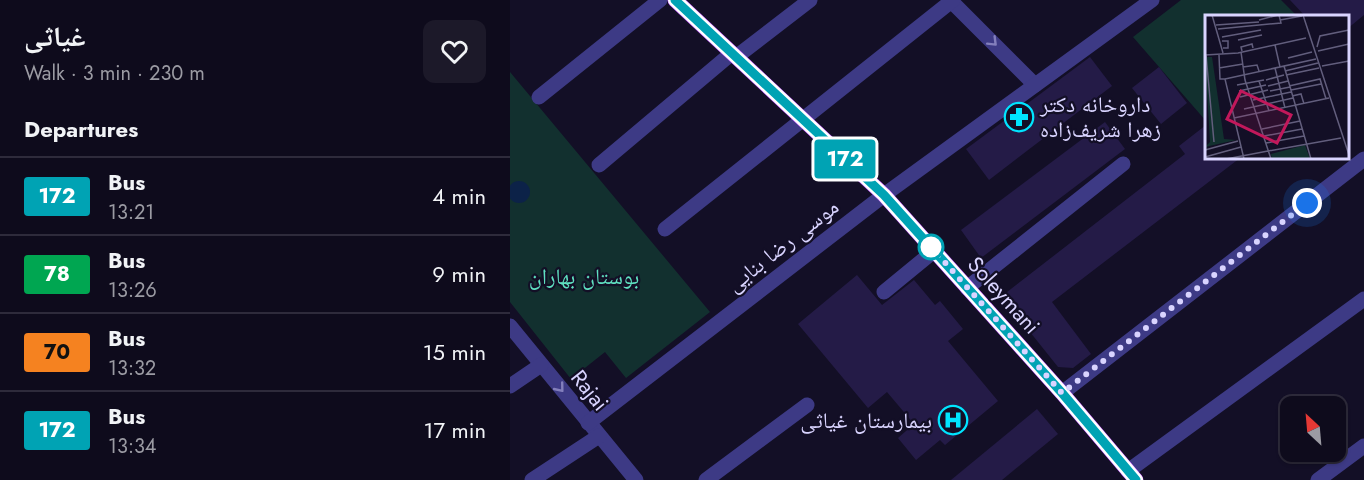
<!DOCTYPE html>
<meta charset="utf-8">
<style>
:root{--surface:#0e0b1c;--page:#1c1929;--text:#f1f3f6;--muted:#9b9ba3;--line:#2e2b3b}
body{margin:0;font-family:Jost,"Noto Naskh Arabic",sans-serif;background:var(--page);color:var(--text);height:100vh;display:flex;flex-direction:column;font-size:22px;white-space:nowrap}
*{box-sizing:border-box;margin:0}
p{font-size:20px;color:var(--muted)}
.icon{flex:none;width:33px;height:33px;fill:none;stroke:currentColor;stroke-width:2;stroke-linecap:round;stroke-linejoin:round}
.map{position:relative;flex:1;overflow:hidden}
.side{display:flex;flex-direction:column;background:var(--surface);width:510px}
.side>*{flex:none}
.badge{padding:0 12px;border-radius:4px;font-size:21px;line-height:39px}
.needle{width:39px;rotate:334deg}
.controls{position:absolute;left:770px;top:396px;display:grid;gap:12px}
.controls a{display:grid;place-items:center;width:66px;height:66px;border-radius:12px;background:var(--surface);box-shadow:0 2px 4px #0004,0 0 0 2px var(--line);font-size:30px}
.you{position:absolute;width:30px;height:30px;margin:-15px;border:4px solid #fff;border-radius:50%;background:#1a73e8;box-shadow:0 0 0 9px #1a73e833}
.map>.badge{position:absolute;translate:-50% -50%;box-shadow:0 0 0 3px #fff}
h2{padding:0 24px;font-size:22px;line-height:54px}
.round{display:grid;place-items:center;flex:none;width:63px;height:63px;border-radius:12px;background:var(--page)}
.head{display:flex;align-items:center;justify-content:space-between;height:102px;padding:0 24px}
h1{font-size:28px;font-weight:700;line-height:45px}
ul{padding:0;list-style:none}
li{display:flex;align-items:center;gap:18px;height:78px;padding:0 24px;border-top:2px solid var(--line)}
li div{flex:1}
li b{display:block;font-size:22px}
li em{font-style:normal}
li .badge{min-width:66px;font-weight:700;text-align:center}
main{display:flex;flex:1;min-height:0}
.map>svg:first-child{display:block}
.green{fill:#12302f}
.water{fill:#0c2248}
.building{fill:#241b47}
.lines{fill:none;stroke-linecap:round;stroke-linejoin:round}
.minor{stroke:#3d3a85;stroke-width:15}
.major{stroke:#c25bff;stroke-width:15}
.oneway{stroke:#837fbc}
.line-casing{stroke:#fff;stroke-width:14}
.line{stroke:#00a3b4;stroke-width:9}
.walk{stroke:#d9d4ff;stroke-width:6;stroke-dasharray:0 10.8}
.stop-dot{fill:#fff;stroke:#00a3b4;stroke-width:3}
.labels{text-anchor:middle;stroke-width:4.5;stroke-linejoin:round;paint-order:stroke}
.poi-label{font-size:22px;fill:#d9d4ff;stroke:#130f26;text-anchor:start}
.street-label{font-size:22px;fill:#d9d4ff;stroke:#130f26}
.park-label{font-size:22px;fill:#5fe0c0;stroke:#130f26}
.inset-road{fill:none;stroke:#625e7d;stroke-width:1.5}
.view{fill:#c2185b;fill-opacity:0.15;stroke:#c2185b;stroke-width:3}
.inset-edge{fill:none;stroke:#d9d4ff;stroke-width:3}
</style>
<main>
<section class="side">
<div class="head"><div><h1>غیاثی</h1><p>Walk · 3 min · 230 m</p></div><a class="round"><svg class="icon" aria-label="heart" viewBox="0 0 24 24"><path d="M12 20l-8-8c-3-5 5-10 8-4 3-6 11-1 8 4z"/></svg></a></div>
<h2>Departures</h2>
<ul>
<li><span class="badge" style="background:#00a3b4;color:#fff">172</span><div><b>Bus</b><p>13:21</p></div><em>4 min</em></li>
<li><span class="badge" style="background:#00a651;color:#fff">78</span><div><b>Bus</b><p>13:26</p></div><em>9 min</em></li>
<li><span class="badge" style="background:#f58220;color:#111">70</span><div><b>Bus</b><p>13:32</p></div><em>15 min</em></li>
<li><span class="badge" style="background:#00a3b4;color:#fff">172</span><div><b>Bus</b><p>13:34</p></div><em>17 min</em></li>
</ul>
</section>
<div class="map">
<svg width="854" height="480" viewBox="0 0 854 480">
<rect width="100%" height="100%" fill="#130f26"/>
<g class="green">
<path d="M671 0H771L787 16H696V121L623 37Z"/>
<path d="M0 72 200 312 116 378 95 352 61 379 0 302Z"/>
</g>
<circle class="water" cx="9" cy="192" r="11"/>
<g class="building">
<path d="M780 0H854V15L837 29V16H795Z"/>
<path d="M580 57 602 86 479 180 456 149Z"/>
<path d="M649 67 677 103 651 124 622 88Z"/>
<path d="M595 122 615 149 471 258 451 230Z"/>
<path d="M696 125V158H730L542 302 581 354 563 368 548 367 496 302 497 292 675 154 669 146Z"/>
<path d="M347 275 372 305 404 280 425 305 430 301 453 329 438 341 488 401 435 445 430 440 406 460 388 438 404 424 377 392 358 408 288 324Z"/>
<path d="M527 409 548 434 492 480H441Z"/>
</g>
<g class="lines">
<g class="minor">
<path d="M440 0 525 85"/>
<path d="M226 57 300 0"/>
<path d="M29 97 150 0"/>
<path d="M89 165 222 53"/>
<path d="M155 229 443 0"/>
<path d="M457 288 613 164"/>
<path d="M374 292 424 251"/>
<path d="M0 326 126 480"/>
<path d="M0 386 31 365"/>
<path d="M552 393 854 159"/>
<path d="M78 423 374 195 642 0"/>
<path d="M618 471 854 299"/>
<path d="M22 480 89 436"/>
<path d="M196 480 297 405"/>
<path d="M808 480 854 446"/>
</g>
<path class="major" d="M165 0 374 195 552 393 626 480"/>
</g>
<defs><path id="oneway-chevron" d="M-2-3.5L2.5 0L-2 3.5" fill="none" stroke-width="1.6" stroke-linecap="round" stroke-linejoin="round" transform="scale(1.5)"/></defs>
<g class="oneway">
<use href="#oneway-chevron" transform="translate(483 42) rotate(45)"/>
<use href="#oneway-chevron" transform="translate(50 388) rotate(51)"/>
</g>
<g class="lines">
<g class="line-casing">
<path id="line" d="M165 0 374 195 552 393 626 480"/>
</g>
<use href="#line" class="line"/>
<path class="walk" d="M421 247 552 393 797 203"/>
</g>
<defs>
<g id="pharmacy-ring" transform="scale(1.5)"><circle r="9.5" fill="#130f26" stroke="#00e5ff" stroke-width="1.5"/><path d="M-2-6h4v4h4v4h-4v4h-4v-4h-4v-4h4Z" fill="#00e5ff"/></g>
<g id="hospital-ring" transform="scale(1.5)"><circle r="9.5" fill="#130f26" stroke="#00e5ff" stroke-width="1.5"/><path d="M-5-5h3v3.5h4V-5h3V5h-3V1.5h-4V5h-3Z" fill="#00e5ff"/></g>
</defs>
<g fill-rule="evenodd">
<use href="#pharmacy-ring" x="509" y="117"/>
<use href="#hospital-ring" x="443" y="420"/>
</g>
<circle class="stop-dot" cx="421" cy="247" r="12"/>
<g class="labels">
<g class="poi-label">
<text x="530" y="112">داروخانه دکتر<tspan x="530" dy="25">زهرا شریف‌زاده</tspan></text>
<text x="422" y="428" text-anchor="end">بیمارستان غیاثی</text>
</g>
<g class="street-label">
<text transform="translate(272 245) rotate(-38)" y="8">موسی رضا بنایی</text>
<text transform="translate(494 295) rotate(48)" y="8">Soleymani</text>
<text transform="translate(80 390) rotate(51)" y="8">Rajai</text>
</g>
<g class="park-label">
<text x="74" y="284">بوستان بهاران</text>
</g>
</g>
<g transform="translate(695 15)">
<rect width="144" height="144" fill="#130f26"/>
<path d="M0 42H7L19 124 31 125 0 132 5 127ZM100 130 105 144H67L66 139Z" fill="#12302f"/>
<path class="inset-road" d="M7 0 18 38M98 0 144 140M54 5 73 0M75 5 97 1M11 10 54 7M13 14 76 8 74 0M17 22 56 15M33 25 57 20M17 26H23V33H18M70 30 75 52M112 32 115 21 144 15M37 36 36 32 47 29 48 33M113 36 144 29M36 37 40 65 66 144M0 40 33 38 101 23M1 40 9 127M14 40 15 64H20L39 144M83 43 107 37M79 51 106 144M117 51 144 46M38 52 52 50 54 56M14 53 38 49M70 53 80 93M80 56 113 48M81 60 114 53M20 64 111 44M61 65 79 60M54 66 64 96M32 70 59 65M63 71 83 66M84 71 115 64 121 84M86 75 116 69M34 76 61 70M65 76 85 72M87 81 96 79 99 89M35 82 63 75M48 85 86 77M39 94 88 83M29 103 124 83M57 114 95 106M59 121 97 114M61 128 99 121M0 135 33 126M63 136 136 123M0 142 36 132M21 144 63 136"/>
<path class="view" d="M36 76 86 100 72 128 22 104Z"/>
<rect width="144" height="144" class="inset-edge"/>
</g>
</svg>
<div class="controls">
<a><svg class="needle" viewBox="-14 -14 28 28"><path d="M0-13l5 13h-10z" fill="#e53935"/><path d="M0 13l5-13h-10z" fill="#9b9ba3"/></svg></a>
</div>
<div class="you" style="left:797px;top:203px"></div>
<b class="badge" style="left:335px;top:159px;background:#00a3b4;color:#fff">172</b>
</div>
</main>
